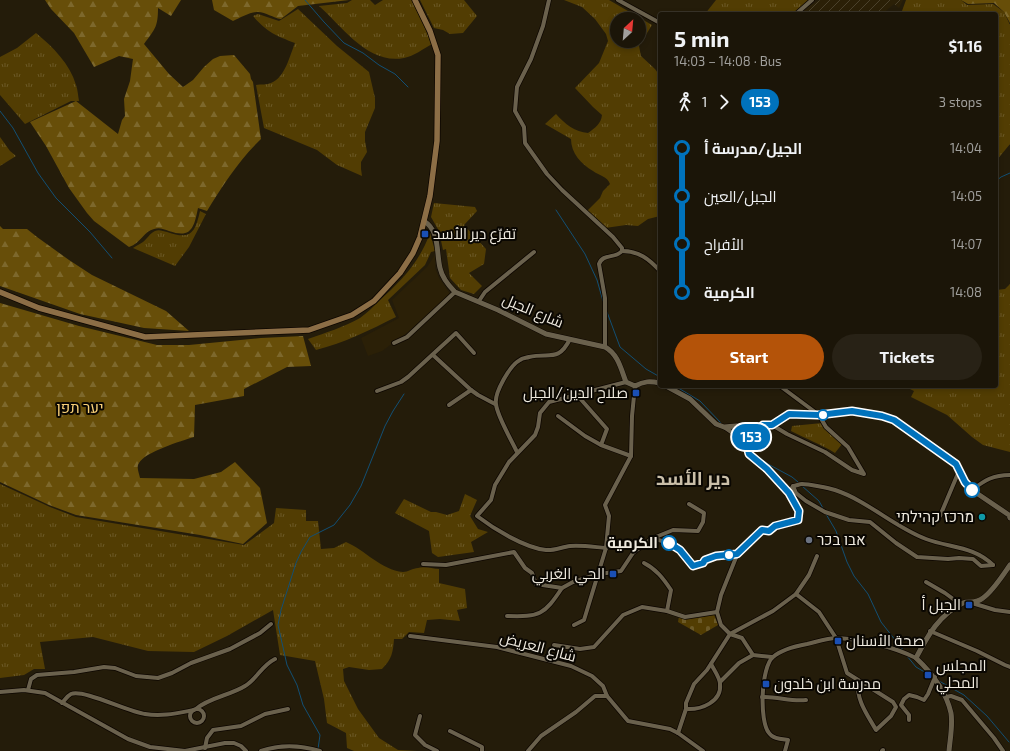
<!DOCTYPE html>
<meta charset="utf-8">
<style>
:root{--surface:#1b1508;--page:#282216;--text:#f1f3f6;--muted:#a09f9c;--line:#393429;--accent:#b45309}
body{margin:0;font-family:"Exo 2",Cairo,Heebo,sans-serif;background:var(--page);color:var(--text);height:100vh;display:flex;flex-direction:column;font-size:15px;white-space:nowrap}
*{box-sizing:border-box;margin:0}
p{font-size:13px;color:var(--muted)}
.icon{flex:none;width:22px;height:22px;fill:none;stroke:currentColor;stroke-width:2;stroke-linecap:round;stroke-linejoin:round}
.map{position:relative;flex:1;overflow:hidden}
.side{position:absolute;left:658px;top:12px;width:340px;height:376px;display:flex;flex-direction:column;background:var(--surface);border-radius:4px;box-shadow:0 2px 6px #0003,0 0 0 1px var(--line)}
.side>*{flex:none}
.badge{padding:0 8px;border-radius:13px;font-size:14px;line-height:26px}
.needle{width:26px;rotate:26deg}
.controls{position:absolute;left:610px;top:12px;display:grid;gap:8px}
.controls a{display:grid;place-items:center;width:36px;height:36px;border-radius:50%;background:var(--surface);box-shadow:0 2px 6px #0003,0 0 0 1px var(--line);font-size:20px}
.map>.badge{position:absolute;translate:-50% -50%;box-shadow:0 0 0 2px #fff}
.legs{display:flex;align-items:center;gap:6px;height:44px;padding:0 16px;font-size:13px}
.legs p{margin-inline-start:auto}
.headline{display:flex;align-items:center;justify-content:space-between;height:68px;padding:0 16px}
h1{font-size:22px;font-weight:700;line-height:30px}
.button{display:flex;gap:8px;margin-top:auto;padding:8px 16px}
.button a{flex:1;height:46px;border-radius:24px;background:var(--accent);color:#fff;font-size:16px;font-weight:700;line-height:46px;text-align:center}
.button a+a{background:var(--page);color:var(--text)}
ul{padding:0 16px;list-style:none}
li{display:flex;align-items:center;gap:14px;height:48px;font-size:15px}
li i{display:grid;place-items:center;width:6px;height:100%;margin:0 5px;background:currentColor}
li i::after{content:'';width:10px;height:10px;margin:-5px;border:3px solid;border-radius:50%;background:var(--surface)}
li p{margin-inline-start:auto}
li:first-child i{background:linear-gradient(#0000 50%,currentColor 0)}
li:last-child i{background:linear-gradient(currentColor 50%,#0000 0)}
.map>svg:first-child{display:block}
.industrial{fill:url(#industrial-furrows)}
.built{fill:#2b2007}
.grass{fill:url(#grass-tufts);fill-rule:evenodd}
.forest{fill:url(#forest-firs)}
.cemetery{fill:url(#cemetery-stones)}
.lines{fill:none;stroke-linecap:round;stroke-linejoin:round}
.stream{stroke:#124f74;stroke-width:1}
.minor-casing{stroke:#0d0600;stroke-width:5.5}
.tertiary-casing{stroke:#0d0600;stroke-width:6}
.secondary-casing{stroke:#0d0600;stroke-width:7}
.minor{stroke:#6a614d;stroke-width:4}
.tertiary{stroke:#6a614d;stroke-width:5}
.secondary{stroke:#8c6e46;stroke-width:5.5}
.line-1-casing{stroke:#fff;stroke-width:9}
.line-1{stroke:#0072bc;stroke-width:6}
.transit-dot{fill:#1a4fb4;stroke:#0a0702;stroke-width:1.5}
.stop-1-dot{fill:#fff;stroke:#0072bc;stroke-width:2}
.culture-dot{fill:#0f9aa8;stroke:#0a0702;stroke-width:1.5}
.worship-dot{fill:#6b7280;stroke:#0a0702;stroke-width:1.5}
.labels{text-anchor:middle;stroke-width:4;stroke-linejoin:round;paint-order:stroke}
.poi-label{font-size:15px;fill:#efeadf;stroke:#0a0702;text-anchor:start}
.street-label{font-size:15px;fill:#efeadf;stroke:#0a0702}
.park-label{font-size:15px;fill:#f7cf77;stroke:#0a0702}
.stop-label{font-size:15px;font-weight:bold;fill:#efeadf;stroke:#0a0702;text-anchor:end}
.district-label{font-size:19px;font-weight:bold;fill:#cabfa9;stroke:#0a0702}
</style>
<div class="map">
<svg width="1010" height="751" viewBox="0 0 1010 751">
<defs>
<pattern id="industrial-furrows" width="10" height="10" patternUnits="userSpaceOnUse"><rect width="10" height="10" fill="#2b2007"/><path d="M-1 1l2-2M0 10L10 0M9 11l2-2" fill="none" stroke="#4a412b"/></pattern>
<pattern id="grass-tufts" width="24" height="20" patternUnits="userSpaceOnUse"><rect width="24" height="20" fill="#523d03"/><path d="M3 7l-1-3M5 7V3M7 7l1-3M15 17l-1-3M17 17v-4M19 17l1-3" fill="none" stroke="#6b5927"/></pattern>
<pattern id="forest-firs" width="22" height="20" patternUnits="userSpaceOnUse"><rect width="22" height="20" fill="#674e09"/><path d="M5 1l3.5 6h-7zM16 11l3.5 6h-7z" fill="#7d682c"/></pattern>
<pattern id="cemetery-stones" width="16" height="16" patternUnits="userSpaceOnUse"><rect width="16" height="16" fill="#523d03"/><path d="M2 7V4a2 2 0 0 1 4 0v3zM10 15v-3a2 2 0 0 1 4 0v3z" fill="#6b5927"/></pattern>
</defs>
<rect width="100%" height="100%" fill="#241c0a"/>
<path class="industrial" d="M820 0H903L899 8 894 4 882 14H807L803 10Z"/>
<path class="built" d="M435 255V268L439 278 450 294 408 332 382 351 368 356 361 338 399 318 392 300 427 267Z"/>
<g class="grass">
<path d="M352 0H370L375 5 383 0H412L432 44C423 49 414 56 404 58 368 65 343 27 319 6L347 3Z"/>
<path d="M420 0H464L477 16 463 33 450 34 443 30 434 28Z"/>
<path d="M564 0H609L652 25 639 46 641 56 655 69 660 76V132L658 133 660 147V216L648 219 638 226 626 225 605 228 587 211 600 198 603 191 610 184C607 176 600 176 593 171 581 164 571 153 571 139L545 124 556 114C565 124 575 132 588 133 595 128 601 124 602 115L593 107 575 88 599 63 608 41 606 34 595 19 582 7ZM617 19H639V41H617Z"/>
<path d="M716 0H810L792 14H705Z"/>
<path d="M906 0H961L967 5 993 4 1004 12 1010 25V144L996 161V14H906L902 11Z"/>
<path d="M298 9 337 46 369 72 375 98V108L365 132V141L367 152 361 162V169L362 176 337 165 317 150 264 128 256 85C261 84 267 85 271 83 285 78 290 55 295 43 275 35 267 32 253 16L258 14 279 21Z"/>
<path d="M36 33C53 47 70 64 76 85 78 91 78 96 79 101H71L25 124 0 95V57L17 48Z"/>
<path d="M0 137 10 151 16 156 0 166Z"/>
<path d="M434 203 475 207 477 211 464 225 486 249 484 264 469 273 482 286 474 294 461 290 450 278 446 249 443 250 439 231 431 217Z"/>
<path d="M200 211 206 214 189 247 175 266 133 248C136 246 140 244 143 242 147 239 150 233 155 231 159 229 163 231 167 232 190 240 195 234 200 211Z"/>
<path d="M430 233 435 251 431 252 425 265 388 300 396 317C370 330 344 343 316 350L308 339C325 333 344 327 360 318 367 313 373 307 379 301 402 280 419 263 430 233Z"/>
<path d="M1010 284V452L983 445 972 437 947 415 911 397 914 391 904 386H996V290L1005 289Z"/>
<path d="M822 423 825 429 842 444 835 453C821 444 806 439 791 431L792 426Z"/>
<path d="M0 484 50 507 76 517 244 545 274 523 276 508 306 510V521H318L321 549 334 548 346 542C365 550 381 570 403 572 408 572 413 568 418 568 424 566 433 569 439 569V583L465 589 467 608 457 610 460 621 440 619 427 620 424 633 409 632 402 639H394C393 652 392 659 382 669L369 670 349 667 343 669 344 681 358 709 379 738 398 750 417 751H354L347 748 346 733 327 723 324 699 315 661 280 655 273 610 227 636 194 652 148 651 93 637 40 642 45 669H34L24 675 0 678Z"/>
<path d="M465 494 477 500 470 516 478 529 488 532 471 542 474 552 438 557 432 553 429 531 395 513 404 499 431 512H436L447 515 459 511Z"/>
</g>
<g class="forest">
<path d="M45 0H181L171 16 158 8C158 27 155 29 144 44L169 74 183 87 193 80 204 67 213 59 220 56 234 55 250 74 251 79 253 82 261 139C239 160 223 185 207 211L198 208C194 227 192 239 169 231 164 229 159 227 154 229 144 231 141 243 129 247L94 221 87 213 69 188 46 146 30 122 76 101 118 134 122 120 125 116 124 99 130 81 133 59 119 56 94 67 74 33 51 9Z"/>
<path d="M212 0H349L298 6 281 19C273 18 266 12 258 12 250 12 240 18 233 21L214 10Z"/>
<path d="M961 0H1010V23L1004 12 994 3 968 4Z"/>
<path d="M0 226 3 229H27L37 237 69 260 92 275 166 311 189 331 144 328 80 314 0 286Z"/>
<path d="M0 303 79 326 157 345H189L261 338 303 336 311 366 287 367 244 389V396L195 405 194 437C181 441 145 452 139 463 136 467 139 473 140 478L194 479 221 472 235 462 260 488 267 523 243 544 200 535 76 515 49 505 0 482Z"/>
</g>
<path class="cemetery" d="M713 612 718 625 701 635 678 622 679 616Z"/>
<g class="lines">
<g class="stream">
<path d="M305 0 324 22 344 43 363 53 379 65 395 74 408 87"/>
<path d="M0 111 13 128 38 173 56 198 90 232 112 258"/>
<path d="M996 181 1001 177 1010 173"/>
<path d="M556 210 585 254 597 280 603 301"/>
<path d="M607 312 620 347 646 369 660 377"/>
<path d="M675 386 700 401 721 423"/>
<path d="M731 434 745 447"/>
<path d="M749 450 768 464 792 477 798 482"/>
<path d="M802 486 819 501 824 510"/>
<path d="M826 514 836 531 847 562 854 576 868 594 881 622 903 650"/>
<path d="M907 656 916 667 928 674"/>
<path d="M939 681 964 695 987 716 1009 742"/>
<path d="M318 749 320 735 303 705 297 685 287 665 278 625 281 610 296 563 301 552 310 537 334 525 350 505 361 486 385 426 393 411 404 394"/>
</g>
<g class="minor-casing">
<g id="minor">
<path d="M549 0 543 26 531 59 517 87 515 111 524 127 525 143 547 174 562 190 613 237 622 248V251C615 259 603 253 599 264L605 298V347"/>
<path d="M618 0 660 23"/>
<path d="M796 14 812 0"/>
<path d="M622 251C639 251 649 259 660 271"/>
<path d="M479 301 485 292 534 252"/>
<path d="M394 343 407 337 455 292"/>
<path d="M433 355 471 390 478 395 495 404"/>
<path d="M377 391 401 382 408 377 456 333 474 353"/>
<path d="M577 395 607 429 601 445"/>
<path d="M449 405 471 390"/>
<path d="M558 416 585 436 601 445 631 456"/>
<path d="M772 425 787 434 825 452 852 470 864 474 848 447 826 427 819 415 780 386"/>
<path d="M724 427 746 442"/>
<path d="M517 452C512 441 497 416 496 404 494 393 510 365 520 360 522 358 526 358 529 357 549 352 558 363 570 339"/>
<path d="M793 486 796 493 806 501 825 512 849 520 870 522 896 543 917 557 948 559 959 558 973 559 981 566 993 565"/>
<path d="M972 490C985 480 993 475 1010 475"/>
<path d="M789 493 793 486C796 486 799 484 802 484 808 484 829 488 835 490 868 501 894 527 926 539 950 548 974 546 993 565"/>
<path d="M940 516 959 471"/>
<path d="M651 539C672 541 681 548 693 566L703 563 705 559 716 556 737 555"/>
<path d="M606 548C594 547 582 545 570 546 562 547 553 551 546 550 525 548 494 529 477 516L491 500 495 485 509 462 535 435 538 427 540 413 549 402 626 382"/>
<path d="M644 563C656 569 663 578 671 590L667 611"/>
<path d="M423 564 446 565 514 552 525 568 532 573 536 584 562 588 573 582 599 574 621 571 633 553 651 539 673 530 698 531 703 522 704 513 689 504"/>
<path d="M926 582 945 593 960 604"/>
<path d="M796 594 819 612 836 638 847 673 893 702 896 707 891 716 876 730C867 714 856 700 858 681"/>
<path d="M972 603 995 610 1010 612"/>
<path d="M507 616C540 617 544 615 562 588"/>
<path d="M574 625 584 620 606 548 609 516 605 505 631 456 632 416 635 386"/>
<path d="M930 631 977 651 1005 665 1010 667"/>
<path d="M730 634 773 611 796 594 809 575 817 556"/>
<path d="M730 634 742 638 753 655 772 657"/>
<path d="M410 636 497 647 571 666 592 676 603 686 607 696 628 721 670 729 678 733 703 751"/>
<path d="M554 645 580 649 594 647 623 615 642 607 667 611 685 617 717 612"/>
<path d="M720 682 739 663 753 655"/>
<path d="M28 690 31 679 37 675 74 672 104 667 115 668 136 676 158 678 172 673 191 663 230 649 260 633 271 624"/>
<path d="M0 692 24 690 45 693 128 739 150 747 185 751 225 743H234L241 746 246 751"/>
<path d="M762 697C777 696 791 702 806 700"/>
<path d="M946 697 951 696 962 700 994 738 1003 751"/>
<path d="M62 703C65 700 67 696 71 694 84 689 128 712 145 714 162 717 178 713 194 710"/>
<path d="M196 709C208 698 231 695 245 686 257 679 261 666 275 659"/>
<path d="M686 709C701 710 722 702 720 684 720 678 714 670 711 664"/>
<circle cx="197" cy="716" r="7"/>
<path d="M420 716 415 735 425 745 437 751"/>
<path d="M909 720V715L901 705 904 699 909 695 917 697 924 700 928 694 935 677"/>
<path d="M450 731 482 747V751"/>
<path d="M678 733 686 709V703L694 684 707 670 730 634 721 625 717 612 721 595 737 555 762 530 769 531 775 526 798 520 799 511 789 493 767 469 749 455 746 442 763 425"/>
<path d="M205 748 207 738 213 730 241 726 265 714 288 709"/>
<path d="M261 751C281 744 300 745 320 751"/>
<path d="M528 751 541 736 576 712 595 696H607"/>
<path d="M785 751 788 740C781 739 773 739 769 733 759 721 761 667 773 657 782 649 796 646 807 644 816 642 827 638 837 638 862 639 894 647 916 658"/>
<path d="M882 751 883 750"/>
</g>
</g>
<g class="tertiary-casing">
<g id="tertiary">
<path d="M424 221C440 231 436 251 440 268 442 277 448 285 455 292L498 310 546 334 605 347C618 354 621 369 626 382L635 386C644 381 650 381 660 383"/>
<path d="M666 386 690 399 716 424 724 427 747 425H772L789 414 819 415 852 411 882 415 894 421 945 456 956 464 965 482 972 490 1009 515 1010 518"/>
<path d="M949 751C950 739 953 725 951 713 946 691 932 673 916 658 928 635 939 615 963 603 969 600 974 605 983 598 993 591 1003 575 1010 565"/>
</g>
</g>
<g class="secondary-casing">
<path id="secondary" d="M0 292 39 308 145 337 309 330 352 315 374 301 400 273 413 253 420 237 430 196 437 141 438 55 430 31 415 0"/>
</g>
<use href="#minor" class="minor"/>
<use href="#tertiary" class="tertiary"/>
<use href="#secondary" class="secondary"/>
</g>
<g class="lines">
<g class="line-1-casing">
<path id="line-1" d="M669 543 680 550 693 566 703 563 705 560 716 556 737 554 762 530 769 531 775 526 798 520 799 511 789 493 767 469 749 454 746 442 763 425H772L789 414 819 415 852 411 882 416 894 420 956 464 965 482 972 490"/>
</g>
<use href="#line-1" class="line-1"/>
</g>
<g class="transit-dot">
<rect x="421" y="230" width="8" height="8" rx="2"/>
<rect x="632" y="389" width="8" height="8" rx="2"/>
<rect x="609" y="570" width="8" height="8" rx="2"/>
<rect x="965" y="601" width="8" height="8" rx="2"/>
<rect x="834" y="637" width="8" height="8" rx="2"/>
<rect x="924" y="671" width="8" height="8" rx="2"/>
<rect x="762" y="680" width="8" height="8" rx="2"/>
</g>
<g class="stop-1-dot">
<circle cx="823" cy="415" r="5"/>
<circle cx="972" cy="490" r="7"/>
<circle cx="669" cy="543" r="7"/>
<circle cx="729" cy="555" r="5"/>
</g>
<circle class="culture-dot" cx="982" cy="517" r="4"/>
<circle class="worship-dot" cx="809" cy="540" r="4"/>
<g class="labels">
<g class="poi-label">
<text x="433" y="239">تفرّع دير الأسد</text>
<text x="628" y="398" text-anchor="end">صلاح الدين/الجبل</text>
<text x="974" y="522" text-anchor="end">מרכז קהילתי</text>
<text x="817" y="545">אבו בכר</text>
<text x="605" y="579" text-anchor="end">الحي الغربي</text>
<text x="961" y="610" text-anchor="end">الجبل أ</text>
<text x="846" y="646">صحة الأسنان</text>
<text x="936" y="671">المجلس<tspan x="936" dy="17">المحلي</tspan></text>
<text x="774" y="689">مدرسة ابن خلدون</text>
</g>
<g class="street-label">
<text transform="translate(533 311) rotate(23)" y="5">شارع الجبل</text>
<text transform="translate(538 647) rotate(15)" y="5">شارع العريض</text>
</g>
<g class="park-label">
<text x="80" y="413">יער תפן</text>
</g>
<g class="stop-label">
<text x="658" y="548">الكرمية</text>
</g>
<g class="district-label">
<text x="693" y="485">دير الأسد</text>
</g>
</g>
</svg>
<div class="controls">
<a><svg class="needle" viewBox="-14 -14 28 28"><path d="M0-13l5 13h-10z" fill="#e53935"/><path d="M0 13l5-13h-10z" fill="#a09f9c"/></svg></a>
</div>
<b class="badge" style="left:751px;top:437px;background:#0072bc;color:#fff">153</b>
<section class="side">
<div class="headline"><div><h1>5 min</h1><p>14:03 – 14:08 · Bus</p></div><b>$1.16</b></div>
<div class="legs"><svg class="icon" aria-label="walk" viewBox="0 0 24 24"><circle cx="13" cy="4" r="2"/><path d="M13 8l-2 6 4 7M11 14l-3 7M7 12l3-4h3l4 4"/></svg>1<svg class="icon" aria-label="forward" viewBox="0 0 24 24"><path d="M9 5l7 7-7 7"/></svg><b class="badge" style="background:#0072bc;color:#fff">153</b><p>3 stops</p></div>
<ul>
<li><i style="color:#0072bc"></i><b>الجيل/مدرسة أ</b><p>14:04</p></li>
<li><i style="color:#0072bc"></i><span>الجبل/العين</span><p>14:05</p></li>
<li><i style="color:#0072bc"></i><span>الأفراح</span><p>14:07</p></li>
<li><i style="color:#0072bc"></i><b>الكرمية</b><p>14:08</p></li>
</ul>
<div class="button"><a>Start</a><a>Tickets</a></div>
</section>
</div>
